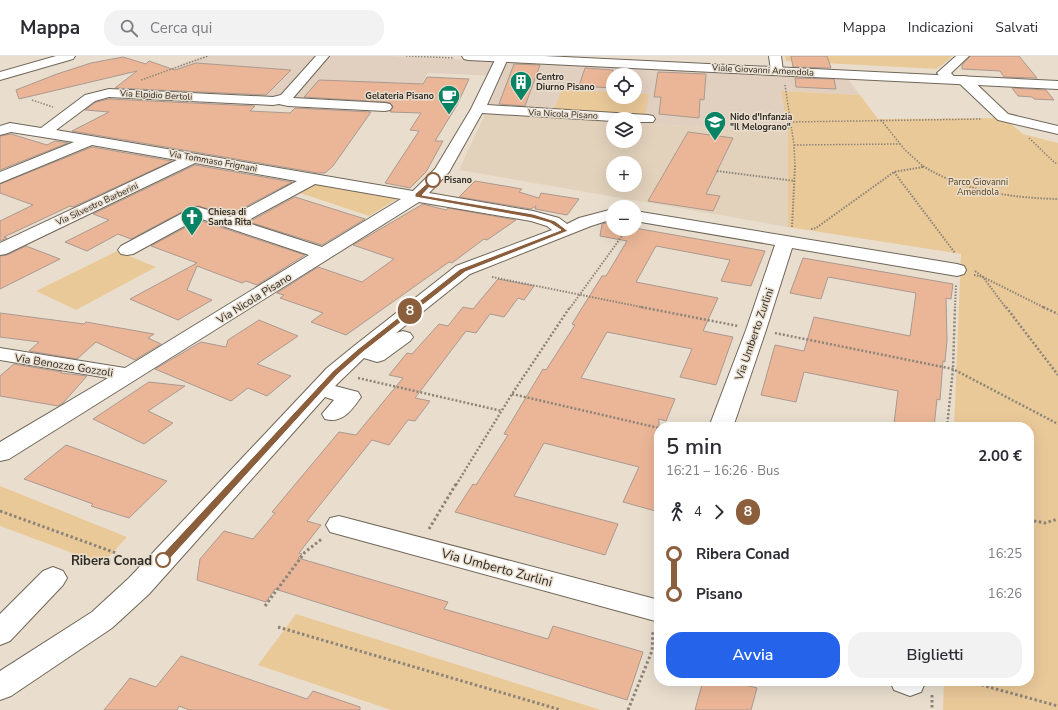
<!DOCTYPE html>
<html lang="it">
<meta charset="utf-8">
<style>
:root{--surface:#fff;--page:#f2f2f3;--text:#2b2b33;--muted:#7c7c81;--line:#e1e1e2;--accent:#2563eb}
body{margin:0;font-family:"Nunito Sans",sans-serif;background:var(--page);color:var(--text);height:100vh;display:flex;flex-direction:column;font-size:15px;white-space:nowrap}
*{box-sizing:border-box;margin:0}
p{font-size:13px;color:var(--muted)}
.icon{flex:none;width:22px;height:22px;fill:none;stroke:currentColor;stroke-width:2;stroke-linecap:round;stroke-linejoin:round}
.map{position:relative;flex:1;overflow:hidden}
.details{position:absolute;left:654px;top:366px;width:380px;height:264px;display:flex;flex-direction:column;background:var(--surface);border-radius:16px;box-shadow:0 4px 16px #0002}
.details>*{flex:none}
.badge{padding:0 8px;border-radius:13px;font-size:14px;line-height:26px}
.fabs{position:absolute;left:606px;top:12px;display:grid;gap:8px}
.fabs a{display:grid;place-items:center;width:36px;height:36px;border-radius:50%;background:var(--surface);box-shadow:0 4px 16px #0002;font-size:20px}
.map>.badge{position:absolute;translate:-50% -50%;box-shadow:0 0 0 2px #fff}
.legs{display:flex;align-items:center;gap:6px;height:44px;padding:0 12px;font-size:13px}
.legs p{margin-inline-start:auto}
.summary{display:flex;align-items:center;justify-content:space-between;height:68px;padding:0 12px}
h1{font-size:22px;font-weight:600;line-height:30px}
.button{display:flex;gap:8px;margin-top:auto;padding:8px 12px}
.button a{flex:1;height:46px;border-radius:16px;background:var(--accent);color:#fff;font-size:16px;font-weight:600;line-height:46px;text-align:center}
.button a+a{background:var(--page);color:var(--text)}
ul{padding:0 12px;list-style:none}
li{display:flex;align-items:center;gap:14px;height:40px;font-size:15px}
li i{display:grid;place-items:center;width:6px;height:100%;margin:0 5px;background:currentColor}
li i::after{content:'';width:10px;height:10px;margin:-5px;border:3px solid;border-radius:50%;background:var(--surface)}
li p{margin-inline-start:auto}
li:first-child i{background:linear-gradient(#0000 50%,currentColor 0)}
li:last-child i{background:linear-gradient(currentColor 50%,#0000 0)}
header{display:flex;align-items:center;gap:24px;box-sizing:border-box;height:56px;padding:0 20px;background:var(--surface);border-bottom:1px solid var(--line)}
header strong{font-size:19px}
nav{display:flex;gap:22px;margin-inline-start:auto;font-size:14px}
.search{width:280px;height:36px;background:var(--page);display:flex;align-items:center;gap:10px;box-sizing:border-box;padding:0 14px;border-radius:16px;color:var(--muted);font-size:15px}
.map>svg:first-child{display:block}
.commercial{fill:#e1cfc0;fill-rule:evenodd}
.built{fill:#e2d2bc;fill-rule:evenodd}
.green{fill:#eac999}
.building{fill:#eab697;stroke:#ab9990}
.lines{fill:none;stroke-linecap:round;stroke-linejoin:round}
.minor-casing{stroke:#6f6658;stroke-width:2}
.major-casing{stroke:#6f6658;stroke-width:2}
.path-far3{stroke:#8c8479;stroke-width:1.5;stroke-dasharray:1.5 1.5;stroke-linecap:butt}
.path-far2{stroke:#8c8479;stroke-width:2;stroke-dasharray:1.5 1.5;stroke-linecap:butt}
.path-far1{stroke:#8c8479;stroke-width:2.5;stroke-dasharray:2 2;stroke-linecap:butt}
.path{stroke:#8c8479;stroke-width:3;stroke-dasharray:2.5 2.5;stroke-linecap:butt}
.minor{fill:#fff;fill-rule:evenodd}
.major{fill:#fff;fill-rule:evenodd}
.line-1{fill:#8b5e3c;stroke:#fff}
.stop-1-dot{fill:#fff;stroke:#8b5e3c;stroke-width:2}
.labels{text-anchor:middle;stroke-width:3;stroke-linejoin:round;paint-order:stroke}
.far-street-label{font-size:9px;fill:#2f2b25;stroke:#e9dece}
.far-poi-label{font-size:9px;font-weight:bold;fill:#2f2b25;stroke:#e9dece;text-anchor:start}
.far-stop-label{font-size:9px;font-weight:bold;fill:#2f2b25;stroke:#e9dece;text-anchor:start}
.far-park-label{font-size:9px;fill:#523b14;stroke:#e9dece}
.street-label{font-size:11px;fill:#2f2b25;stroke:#e9dece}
.near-stop-label{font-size:13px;font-weight:bold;fill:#2f2b25;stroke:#e9dece;text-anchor:end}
.near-street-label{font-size:13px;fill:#2f2b25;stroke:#e9dece}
</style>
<header>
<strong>Mappa</strong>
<div class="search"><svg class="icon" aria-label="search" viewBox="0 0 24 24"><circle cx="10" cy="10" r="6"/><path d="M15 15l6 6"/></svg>Cerca qui</div>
<nav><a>Mappa</a><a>Indicazioni</a><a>Salvati</a></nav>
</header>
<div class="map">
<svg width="1058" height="654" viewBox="0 0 1058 654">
<rect width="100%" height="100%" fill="#e9dece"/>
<path class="commercial" d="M204 0H390L847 22 860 39 781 35 788 76 635 67V63H613V66L485 58 502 20 428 17 410 46 392 45 385 54 114 39 129 27ZM613 19H635V41H613Z"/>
<path class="built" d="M485 58 613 66V85H635V67L788 76V171L459 114ZM613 107H635V129H613Z"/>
<g class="green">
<path d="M785 0H953L937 13 786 5Z"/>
<path d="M562 34 613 36V41H635V38H649L645 60 554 54Z"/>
<path d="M781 35 860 39 878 63 1004 62 1023 78 1058 87V654H943L944 625H1029V371H954L961 198 788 171V76Z"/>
<path d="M313 128 397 143 369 160 297 136Z"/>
<path d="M117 195 156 211 76 254 36 235Z"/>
<path d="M0 430 127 481 102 508 0 470Z"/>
<path d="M296 558 601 654H391L258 609Z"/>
</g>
<g class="building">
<path d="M791 0H827L831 12 793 11Z"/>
<path d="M970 0H1019L1037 22 1004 21 1000 15 962 13V9Z"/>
<path d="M123 1 146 8 149 5 175 14 196 7 291 14 266 39 115 32 137 15 19 43 16 34 57 18 91 7Z"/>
<path d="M514 8 540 9 525 50 499 48Z"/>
<path d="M585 12 613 14V32L579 30Z"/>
<path d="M658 16 706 18 704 44 700 43 699 62 659 58 661 41H654Z"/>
<path d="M427 21 469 23 457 49 435 85H443L426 116 410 132 385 127 419 75 410 74 421 57 390 56 393 50 390 47 385 46 304 41 319 24 423 28Z"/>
<path d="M795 22 834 23 836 33 796 31Z"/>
<path d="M1012 32 1046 34 1054 44 1034 43 1032 41 1018 40Z"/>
<path d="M109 43 255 50 250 55 290 57 295 52 371 56 333 110 325 117H318L72 75 109 56 85 54 96 46Z"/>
<path d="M688 76 733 82 706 138 720 140 713 155 648 145Z"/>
<path d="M11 78 47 89 55 85 68 87 0 114V80Z"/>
<path d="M92 91 172 105 73 151 70 150 4 181 7 182 0 185V165L33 149 0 137V128Z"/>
<path d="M195 109 292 126 230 159 198 150 191 151 131 183 118 178 87 195 65 186 109 164 93 158Z"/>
<path d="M475 125 522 133 519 136 539 142 541 137 579 143 567 159 535 153 536 150 531 153 459 141Z"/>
<path d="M295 141 365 163 322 189 249 166Z"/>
<path d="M423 148 446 154 448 152 516 164 487 184 484 183 452 207 449 206 346 279 311 266 323 257 280 242 284 239 277 237 318 211 362 226 394 203 353 189Z"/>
<path d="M199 164 305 199 257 229 246 225 242 227 197 210 187 234 212 244 178 264 130 243 197 207 151 190Z"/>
<path d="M606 167 613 168V173L635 172 765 195 751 230 721 225 730 204 656 190 636 226 718 242 703 275 733 281 716 329 680 321 692 293 607 276 581 322 675 343 666 365 659 363V456L623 446 639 411 544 387 514 440 618 468 605 499 455 456 473 428 476 429 508 379 504 378 543 313 546 314 575 269 572 268 602 220H606L627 185 600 180 602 168Z"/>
<path d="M26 190 60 203 0 233V200L7 199Z"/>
<path d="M803 202 953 228 951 243 946 242 947 284 945 306 943 305 940 344 937 343 934 371H913L894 367 898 335 804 316 796 346 761 339 775 289 804 295 814 261 910 280 916 237 828 221 821 243 790 237Z"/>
<path d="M498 223 534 230 524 244 518 242 504 261 490 258 476 277 466 275 415 342 430 345 415 365 408 364 389 389 372 384 307 465 321 469 299 497 302 498 298 502 448 546 444 553 548 583 553 570 643 596 627 644 275 533 266 546 197 524 200 503 224 475 253 483 275 457 272 456 339 376 356 379 403 322 389 319 407 297 412 298 439 268 448 270 463 251 473 253Z"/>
<path d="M0 257 84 268 86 266 154 278 148 282 161 288 135 304 96 286 77 303 29 295 39 286 0 281Z"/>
<path d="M259 264 298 280 257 308 291 320 267 340 248 332 231 345 155 313 201 286 226 291 228 284Z"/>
<path d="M14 308 62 316 61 317 87 320 63 347 58 350 0 340V320Z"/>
<path d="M149 326 185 330 148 355 173 367 144 388 93 363Z"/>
<path d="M66 389 167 425 129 462 91 450 93 448 24 423Z"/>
<path d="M181 600 307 643 313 635 360 651V654H189L179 650 177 654H104L130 622 156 631Z"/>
<path d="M703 625H732L757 632 751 654H695Z"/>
</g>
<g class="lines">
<g class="minor-casing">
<g id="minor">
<path d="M316 0H329L293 42 385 47 390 48 392 51 390 54 385 55 288 50 279 48 273 49 109 41 95 45 56 74 413 135 435 113 471 53 497 0H509L487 49 648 59 653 60 655 63 653 66H635V63H613V65L482 57 449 116 429 137 533 155 559 162 567 168 579 162 613 153V163L591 170 470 218 396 277 403 275 410 277 413 281 410 285 384 304 377 306 364 302 335 330 358 336 361 341C352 354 342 368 325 363L322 358 334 344 325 341 149 538 112 572 11 640 0 644V615L92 556 129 522 327 312 354 290 456 210 552 174 547 170 531 165 419 146 9 403 0 405V386L108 322 0 304V292L125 312 309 199 199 162 133 198 127 199 121 198 118 194 121 190 192 152 198 151 230 161 297 125 195 107 6 198 0 199V187L177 104 92 89 0 127V116L74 86 11 76 0 79V70L10 67 41 72 85 39 109 33 273 41 281 39ZM315 128 401 143 322 191 245 166Z"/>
<path d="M769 0H781L783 15 782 18H772L771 15Z"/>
<path d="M956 0H969L951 17 956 23 955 26H945L937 17Z"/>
<path d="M964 20 969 21 1008 58 1058 70V78L998 64 959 27 957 24 959 21Z"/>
<path d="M635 155 957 208 964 210 966 214 964 218 957 220 792 192 766 274 733 371H709L746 274 775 189 635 165Z"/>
<path d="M339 460 659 544V566L330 476 326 469 330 462Z"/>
<path d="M53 511 63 515 67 522 63 529 10 585 0 589V558L43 515Z"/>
<path d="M890 625H924L925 627 921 636 910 640 894 634Z"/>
</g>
</g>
<g class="major-casing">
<g id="major">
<path d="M56 0H75L73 3 0 24V16Z"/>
<path d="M462 0H544L1058 25V33L468 4 464 3Z"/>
</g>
</g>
<g class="path-far3">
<path d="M406 0 454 2"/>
<path d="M141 24 208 0"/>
<path d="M785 29 794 89 795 111"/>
<path d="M32 44 53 51"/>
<path d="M881 64 905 94 924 111"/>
<path d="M790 66 982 63"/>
<path d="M770 70 791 72"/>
<path d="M1029 82 1055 107H1058"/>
<path d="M794 89 900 88"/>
<path d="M921 111H923"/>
</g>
<g class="path-far2">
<path d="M923 110C963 135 1011 142 1058 143"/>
<path d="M717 115 795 125"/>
<path d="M894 116 955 197"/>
<path d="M792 171 795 110"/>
<path d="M811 173 816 172 894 116 923 111"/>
<path d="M975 215 983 221 1006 252"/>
<path d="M974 219 983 221 1045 252"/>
<path d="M492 221 646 252"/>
<path d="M570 252 627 173"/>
<path d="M955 252 956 229"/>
</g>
<g class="path-far1">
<path d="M641 251 738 270"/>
<path d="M1006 251 1058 319"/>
<path d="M1043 251 1058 258"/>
<path d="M775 277 953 313 1058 368"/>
<path d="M358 322 502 355"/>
<path d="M512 338 659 372"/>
<path d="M947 371 953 313 955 251"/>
<path d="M456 429 512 338 570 251"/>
</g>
<g class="path">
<path d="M0 455 116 497"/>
<path d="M1029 464 1045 467 1058 463"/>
<path d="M429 473 456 428"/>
<path d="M265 550 305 496 323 482"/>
<path d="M278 571 561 654"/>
<path d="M967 625 1058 650"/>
<path d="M932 639V654"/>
<path d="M628 654 652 595 653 574"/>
</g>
<use href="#minor" class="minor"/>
<use href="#major" class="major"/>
</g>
<path class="line-1" d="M433 122 436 124 422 139 533 158 555 165 568 175 465 216 363 296 338 318 166 507H159L158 504 159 502 333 315 358 293 460 213 561 174 550 167 532 162 415 141V138Z"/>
<defs>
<g id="building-pin" transform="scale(1.15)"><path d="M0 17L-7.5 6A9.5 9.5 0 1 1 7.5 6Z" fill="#088363" stroke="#e9dece"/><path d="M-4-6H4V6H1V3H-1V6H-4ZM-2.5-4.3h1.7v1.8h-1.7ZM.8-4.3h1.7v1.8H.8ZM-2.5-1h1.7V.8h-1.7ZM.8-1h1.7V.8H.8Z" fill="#fff"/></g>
<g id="cafe-pin" transform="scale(1.15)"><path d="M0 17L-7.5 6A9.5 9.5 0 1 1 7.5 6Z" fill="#088363" stroke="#e9dece"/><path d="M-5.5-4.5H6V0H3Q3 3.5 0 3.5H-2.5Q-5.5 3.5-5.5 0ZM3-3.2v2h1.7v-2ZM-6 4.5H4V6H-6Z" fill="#fff"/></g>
<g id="school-pin" transform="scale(1.15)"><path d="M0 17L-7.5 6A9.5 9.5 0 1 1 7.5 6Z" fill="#088363" stroke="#e9dece"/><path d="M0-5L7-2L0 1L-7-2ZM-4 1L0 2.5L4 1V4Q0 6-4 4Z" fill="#fff"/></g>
<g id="church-pin" transform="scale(1.15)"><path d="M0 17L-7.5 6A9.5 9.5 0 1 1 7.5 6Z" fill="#088363" stroke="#e9dece"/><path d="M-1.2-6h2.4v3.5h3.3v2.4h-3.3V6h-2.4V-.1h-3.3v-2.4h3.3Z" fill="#fff"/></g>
</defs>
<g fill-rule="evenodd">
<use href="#building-pin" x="521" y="26"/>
<use href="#cafe-pin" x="449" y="40"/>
<use href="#school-pin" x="715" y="66"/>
<use href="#church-pin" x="192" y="161"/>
</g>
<g class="stop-1-dot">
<circle cx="433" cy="124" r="7"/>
<circle cx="163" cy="504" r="7"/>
</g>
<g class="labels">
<g class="far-street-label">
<text transform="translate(763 14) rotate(3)" y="3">Viale Giovanni Amendola</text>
<text transform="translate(156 39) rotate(3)" y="3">Via Elpidio Bertoli</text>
<text transform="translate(563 58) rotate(3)" y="3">Via Nicola Pisano</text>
<text transform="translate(213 105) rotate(10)" y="3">Via Tommaso Frignani</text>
<text transform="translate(97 148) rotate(-25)" y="3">Via Silvestro Barberini</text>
</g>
<g class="far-poi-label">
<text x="536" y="24">Centro<tspan x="536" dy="10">Diurno Pisano</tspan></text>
<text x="434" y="43" text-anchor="end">Gelateria Pisano</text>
<text x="730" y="64">Nido d'Infanzia<tspan x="730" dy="10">"Il Melograno"</tspan></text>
<text x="208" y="159">Chiesa di<tspan x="208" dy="10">Santa Rita</tspan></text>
</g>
<g class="far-stop-label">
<text x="444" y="127">Pisano</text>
</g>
<g class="far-park-label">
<text x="978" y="129">Parco Giovanni<tspan x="978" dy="10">Amendola</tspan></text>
</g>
<g class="street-label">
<text transform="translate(254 242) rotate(-32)" y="4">Via Nicola Pisano</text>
<text transform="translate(754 278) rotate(-71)" y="4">Via Umberto Zurlini</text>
<text transform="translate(64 309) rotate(9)" y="4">Via Benozzo Gozzoli</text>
</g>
<g class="near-stop-label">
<text x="152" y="509">Ribera Conad</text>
</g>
<g class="near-street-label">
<text transform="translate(497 511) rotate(15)" y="5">Via Umberto Zurlini</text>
</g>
</g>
</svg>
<div class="fabs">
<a><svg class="icon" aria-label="locate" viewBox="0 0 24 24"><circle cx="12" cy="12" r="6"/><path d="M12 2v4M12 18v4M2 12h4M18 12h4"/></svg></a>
<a><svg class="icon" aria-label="layers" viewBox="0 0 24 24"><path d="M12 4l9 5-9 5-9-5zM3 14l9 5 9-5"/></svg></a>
<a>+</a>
<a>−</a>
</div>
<b class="badge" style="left:410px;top:255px;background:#8b5e3c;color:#fff">8</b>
<section class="details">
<div class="summary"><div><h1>5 min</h1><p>16:21 – 16:26 · Bus</p></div><b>2.00 €</b></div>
<div class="legs"><svg class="icon" aria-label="walk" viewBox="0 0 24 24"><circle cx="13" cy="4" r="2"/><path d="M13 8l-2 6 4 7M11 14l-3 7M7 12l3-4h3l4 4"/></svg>4<svg class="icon" aria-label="forward" viewBox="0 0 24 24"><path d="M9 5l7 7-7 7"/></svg><b class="badge" style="background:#8b5e3c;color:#fff">8</b></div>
<ul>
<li><i style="color:#8b5e3c"></i><b>Ribera Conad</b><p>16:25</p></li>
<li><i style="color:#8b5e3c"></i><b>Pisano</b><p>16:26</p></li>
</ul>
<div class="button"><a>Avvia</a><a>Biglietti</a></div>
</section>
</div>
